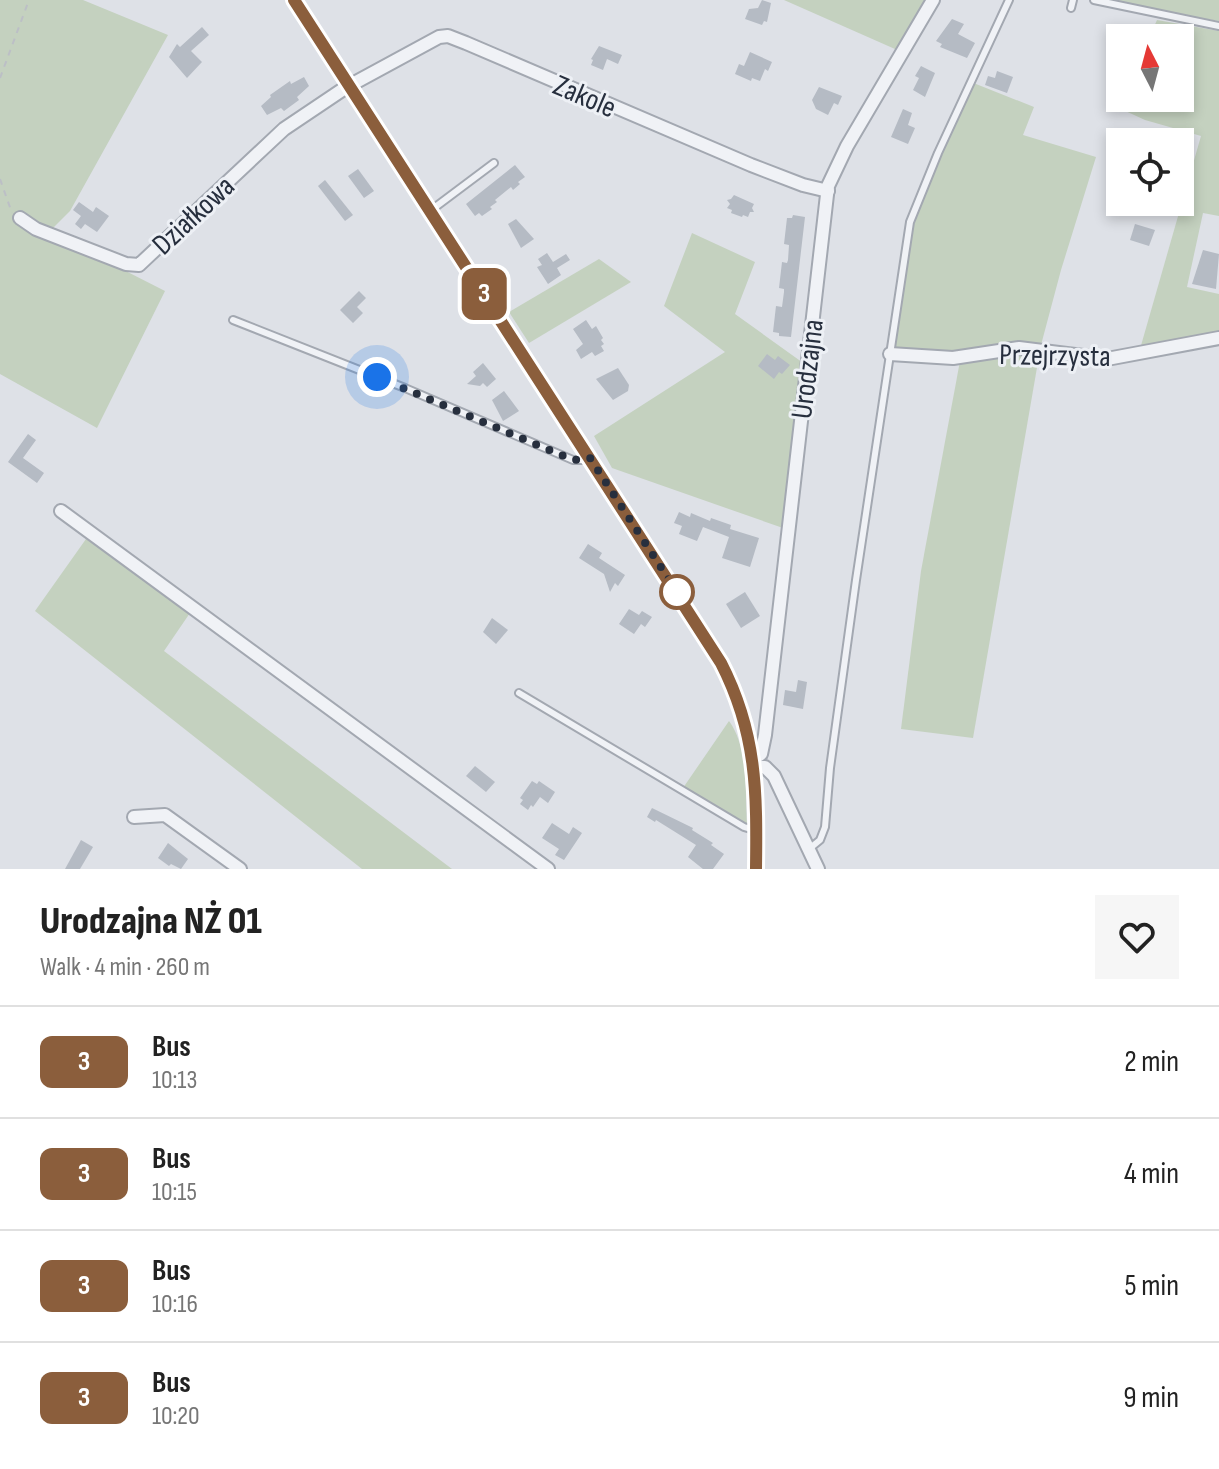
<!DOCTYPE html>
<meta charset="utf-8">
<style>
:root{--surface:#fff;--page:#f6f6f6;--text:#222;--muted:#767676;--line:#e0e0e0}
body{margin:0;font-family:"Sofia Sans Condensed",sans-serif;background:var(--page);color:var(--text);height:100vh;display:flex;flex-direction:column;font-size:30px;white-space:nowrap}
*{box-sizing:border-box;margin:0}
p{font-size:26px;color:var(--muted)}
.icon{flex:none;width:44px;height:44px;fill:none;stroke:currentColor;stroke-width:2;stroke-linecap:round;stroke-linejoin:round}
.map{position:relative;height:869px;overflow:hidden}
.drawer{display:flex;flex-direction:column;background:var(--surface);flex:1}
.drawer>*{flex:none}
.badge{padding:0 16px;border-radius:12px;font-size:28px;line-height:52px}
.needle{width:52px;rotate:354deg}
.tools{position:absolute;left:1106px;top:24px;display:grid;gap:16px}
.tools a{display:grid;place-items:center;width:88px;height:88px;border-radius:0px;background:var(--surface);box-shadow:0 4px 12px #0003;font-size:40px}
.you{position:absolute;width:40px;height:40px;margin:-20px;border:6px solid #fff;border-radius:50%;background:#1a73e8;box-shadow:0 0 0 12px #1a73e833}
.map>.badge{position:absolute;translate:-50% -50%;box-shadow:0 0 0 4px #fff}
.round{display:grid;place-items:center;flex:none;width:84px;height:84px;border-radius:0px;background:var(--page)}
.overview{display:flex;align-items:center;justify-content:space-between;height:136px;padding:0 40px}
h1{font-size:38px;font-weight:800;line-height:60px}
ul{padding:0;list-style:none}
li{display:flex;align-items:center;gap:24px;height:112px;padding:0 40px;border-top:2px solid var(--line)}
li div{flex:1}
li b{display:block;font-size:30px}
li em{font-style:normal}
li .badge{min-width:88px;font-weight:700;text-align:center}
.map>svg:first-child{display:block}
.green{fill:#c4d1bf}
.building{fill:#b5bbc4}
.lines{fill:none;stroke-linecap:round;stroke-linejoin:round}
.lane-casing{stroke:#a3a8b1;stroke-width:10}
.street-casing{stroke:#a3a8b1;stroke-width:16}
.path{stroke:#bcbfc6;stroke-width:2;stroke-dasharray:6 6;stroke-linecap:butt}
.lane{stroke:#f0f2f6;stroke-width:6}
.street{stroke:#f0f2f6;stroke-width:12}
.secondary{stroke:#fff;stroke-width:16}
.line-casing{stroke:#fff;stroke-width:18}
.line{stroke:#8b5e3c;stroke-width:12}
.walk{stroke:#272f3e;stroke-width:8;stroke-dasharray:0 14.4}
.stop-dot{fill:#fff;stroke:#8b5e3c;stroke-width:4}
.labels{text-anchor:middle;stroke-width:6;stroke-linejoin:round;paint-order:stroke}
.street-label{font-size:30px;fill:#272f3e;stroke:#edf0f5}
</style>
<div class="map">
<svg width="1219" height="869" viewBox="0 0 1219 869">
<rect width="100%" height="100%" fill="#dee1e7"/>
<g class="green">
<path d="M0 0H83L168 35 70 211 49 232 165 291 97 428 0 374Z"/>
<path d="M784 0H936L904 53Z"/>
<path d="M1108 0H1219V21L1144 9Z"/>
<path d="M1157 20 1219 31V216L1203 213 1187 287 1219 294V334L1140 349 1201 136 1145 120 1121 109 1125 98H1180V38H1149Z"/>
<path d="M971 82 1034 107 1023 135 1096 157 1061 270 1041 345 961 352 891 347 910 222Z"/>
<path d="M692 233 755 262 735 314 806 365 783 528 612 468 594 436 725 352 664 306Z"/>
<path d="M599 259 631 282 529 343 509 312Z"/>
<path d="M1022 353 1039 356 973 738 901 729 921 571 960 361Z"/>
<path d="M86 539 192 610 164 651 452 869H362L35 611Z"/>
<path d="M729 721C749 748 745 793 747 825L683 788Z"/>
</g>
<g class="building">
<path d="M762 0 771 3 767 22 764 21 762 25 745 19 749 9 758 8Z"/>
<path d="M952 19 964 24 958 34 975 43 967 58 940 47 942 44 936 41Z"/>
<path d="M202 27 209 35 191 51 202 62 187 78 169 57 177 44 180 47Z"/>
<path d="M599 46 622 55 618 64 607 59 603 70 591 65 593 60 591 59Z"/>
<path d="M750 52 772 62 768 71 765 69 760 81 752 78 751 81 735 74 739 64 744 66Z"/>
<path d="M921 66 935 73 925 97 913 90 919 78 915 76Z"/>
<path d="M997 71 1013 77 1007 93 985 85 988 76 995 78Z"/>
<path d="M304 77 309 86 297 97 299 100 284 111 281 108 267 115 261 106 271 97 270 95 290 81 291 84Z"/>
<path d="M819 87 842 96 838 105 834 103 828 115 816 109 812 100Z"/>
<path d="M903 109 912 113 908 125 915 128 908 144 891 137Z"/>
<path d="M515 165 525 177 518 182 520 184 513 190 511 187 495 200 497 202 490 207 492 209 482 216 479 213 475 216 466 204Z"/>
<path d="M358 169 374 191 364 198 348 176Z"/>
<path d="M325 180 353 215 345 221 318 186Z"/>
<path d="M734 195 754 204 752 208 754 212H750L748 217 743 215 742 217 731 213 732 210 727 208 730 204 727 200 731 199Z"/>
<path d="M79 202 93 212 96 207 109 216 97 232 85 224 81 229 75 224 81 216 73 210Z"/>
<path d="M793 215 805 217 791 337 779 336V333L773 332 776 306 782 307 784 292V289L779 288 782 262 787 263 788 260 789 245 784 244 787 218H792Z"/>
<path d="M516 219 534 239 521 248 508 224Z"/>
<path d="M1135 224 1155 230 1149 246 1130 240Z"/>
<path d="M1203 250 1219 254 1216 289 1192 284Z"/>
<path d="M547 253 553 262 566 254 570 260 557 268 561 275 548 284 537 267 542 265 538 259Z"/>
<path d="M359 291 366 298 357 307 363 313 353 323 340 310Z"/>
<path d="M586 320 592 329 596 326 603 338 601 340 604 344 601 346 604 351 595 356 592 352 581 359 576 350 583 344 573 329Z"/>
<path d="M767 354 775 360 778 356 790 365 782 374 779 372 774 379 758 366Z"/>
<path d="M483 363 496 379 487 387 483 383 480 386 467 384 476 376 473 372Z"/>
<path d="M618 368 629 385 628 391 613 400 596 379Z"/>
<path d="M504 391 519 411 503 421 492 400Z"/>
<path d="M28 434 36 440 23 458 44 473 37 483 8 462Z"/>
<path d="M679 512 690 517 691 513 710 521 711 518 731 525 730 529 759 538 750 567 722 558 729 537 703 527 697 541 679 534 682 526 674 523Z"/>
<path d="M588 544 602 553 599 558 625 575 618 586 615 583 610 592 604 574 579 558Z"/>
<path d="M745 592 760 616 741 628 726 604Z"/>
<path d="M629 609 639 615 642 611 652 617 645 627 641 624 634 634 619 624Z"/>
<path d="M492 618 508 630 496 644 483 632Z"/>
<path d="M798 680 807 682 803 709 783 705 785 690 796 692Z"/>
<path d="M475 766 495 782 486 792 466 776Z"/>
<path d="M532 781 537 784 539 781 555 792 548 803 540 797 533 807 531 805 528 810 520 804 523 800 520 798Z"/>
<path d="M652 808 693 828 692 830 713 843 711 845 724 854 713 869H703L688 857 696 845 656 820 655 822 647 817Z"/>
<path d="M552 823 569 834 573 827 582 833 564 860 555 855 559 849 542 838Z"/>
<path d="M81 840 93 847 80 869H65Z"/>
<path d="M168 843 188 859 181 869 171 864 169 866 158 858Z"/>
</g>
<g class="lines">
<g class="lane-casing">
<g id="lane">
<path d="M1094 0 1219 26"/>
<path d="M1071 8 1073 0"/>
<path d="M430 211 494 163"/>
<path d="M233 320 405 388 573 460H586"/>
<path d="M519 693 744 827 754 830"/>
<path d="M809 849 820 840 825 827 830 768 856 580 910 222 938 153 1009 0"/>
</g>
</g>
<g class="street-casing">
<g id="street">
<path d="M20 218 36 229 126 264 139 265 284 129 345 88 439 37 448 36 466 43 751 165 803 185 828 191"/>
<path d="M890 354 953 358 1019 348 1107 359 1219 338"/>
<path d="M61 511 548 869"/>
<path d="M753 759 761 754 765 735 828 186 847 146 933 0"/>
<path d="M754 767H765L774 776 818 869"/>
<path d="M134 817 165 815 240 869"/>
</g>
</g>
<g class="path">
<path d="M0 78 29 0"/>
<path d="M0 179 12 213"/>
</g>
<use href="#lane" class="lane"/>
<use href="#street" class="street"/>
<path class="secondary" d="M294 0 721 663C757 733 757 793 756 869"/>
</g>
<g class="lines">
<g class="line-casing">
<path id="line" d="M294 0 721 663C757 733 757 792 756 869"/>
</g>
<use href="#line" class="line"/>
<path class="walk" d="M377 377 573 460 590 458 677 592"/>
</g>
<circle class="stop-dot" cx="677" cy="592" r="16"/>
<g class="labels">
<g class="street-label">
<text transform="translate(585 96) rotate(23)" y="10">Zakole</text>
<text transform="translate(193 215) rotate(-43)" y="10">Działkowa</text>
<text transform="translate(1055 355) rotate(1)" y="10">Przejrzysta</text>
<text transform="translate(807 369) rotate(-83)" y="10">Urodzajna</text>
</g>
</g>
</svg>
<div class="tools">
<a><svg class="needle" viewBox="-14 -14 28 28"><path d="M0-13l5 13h-10z" fill="#e53935"/><path d="M0 13l5-13h-10z" fill="#767676"/></svg></a>
<a><svg class="icon" aria-label="locate" viewBox="0 0 24 24"><circle cx="12" cy="12" r="6"/><path d="M12 2v4M12 18v4M2 12h4M18 12h4"/></svg></a>
</div>
<div class="you" style="left:377px;top:377px"></div>
<b class="badge" style="left:484px;top:294px;background:#8b5e3c;color:#fff">3</b>
</div>
<section class="drawer">
<div class="overview"><div><h1>Urodzajna NŻ 01</h1><p>Walk · 4 min · 260 m</p></div><a class="round"><svg class="icon" aria-label="heart" viewBox="0 0 24 24"><path d="M12 20l-8-8c-3-5 5-10 8-4 3-6 11-1 8 4z"/></svg></a></div>
<ul>
<li><span class="badge" style="background:#8b5e3c;color:#fff">3</span><div><b>Bus</b><p>10:13</p></div><em>2 min</em></li>
<li><span class="badge" style="background:#8b5e3c;color:#fff">3</span><div><b>Bus</b><p>10:15</p></div><em>4 min</em></li>
<li><span class="badge" style="background:#8b5e3c;color:#fff">3</span><div><b>Bus</b><p>10:16</p></div><em>5 min</em></li>
<li><span class="badge" style="background:#8b5e3c;color:#fff">3</span><div><b>Bus</b><p>10:20</p></div><em>9 min</em></li>
</ul>
</section>
